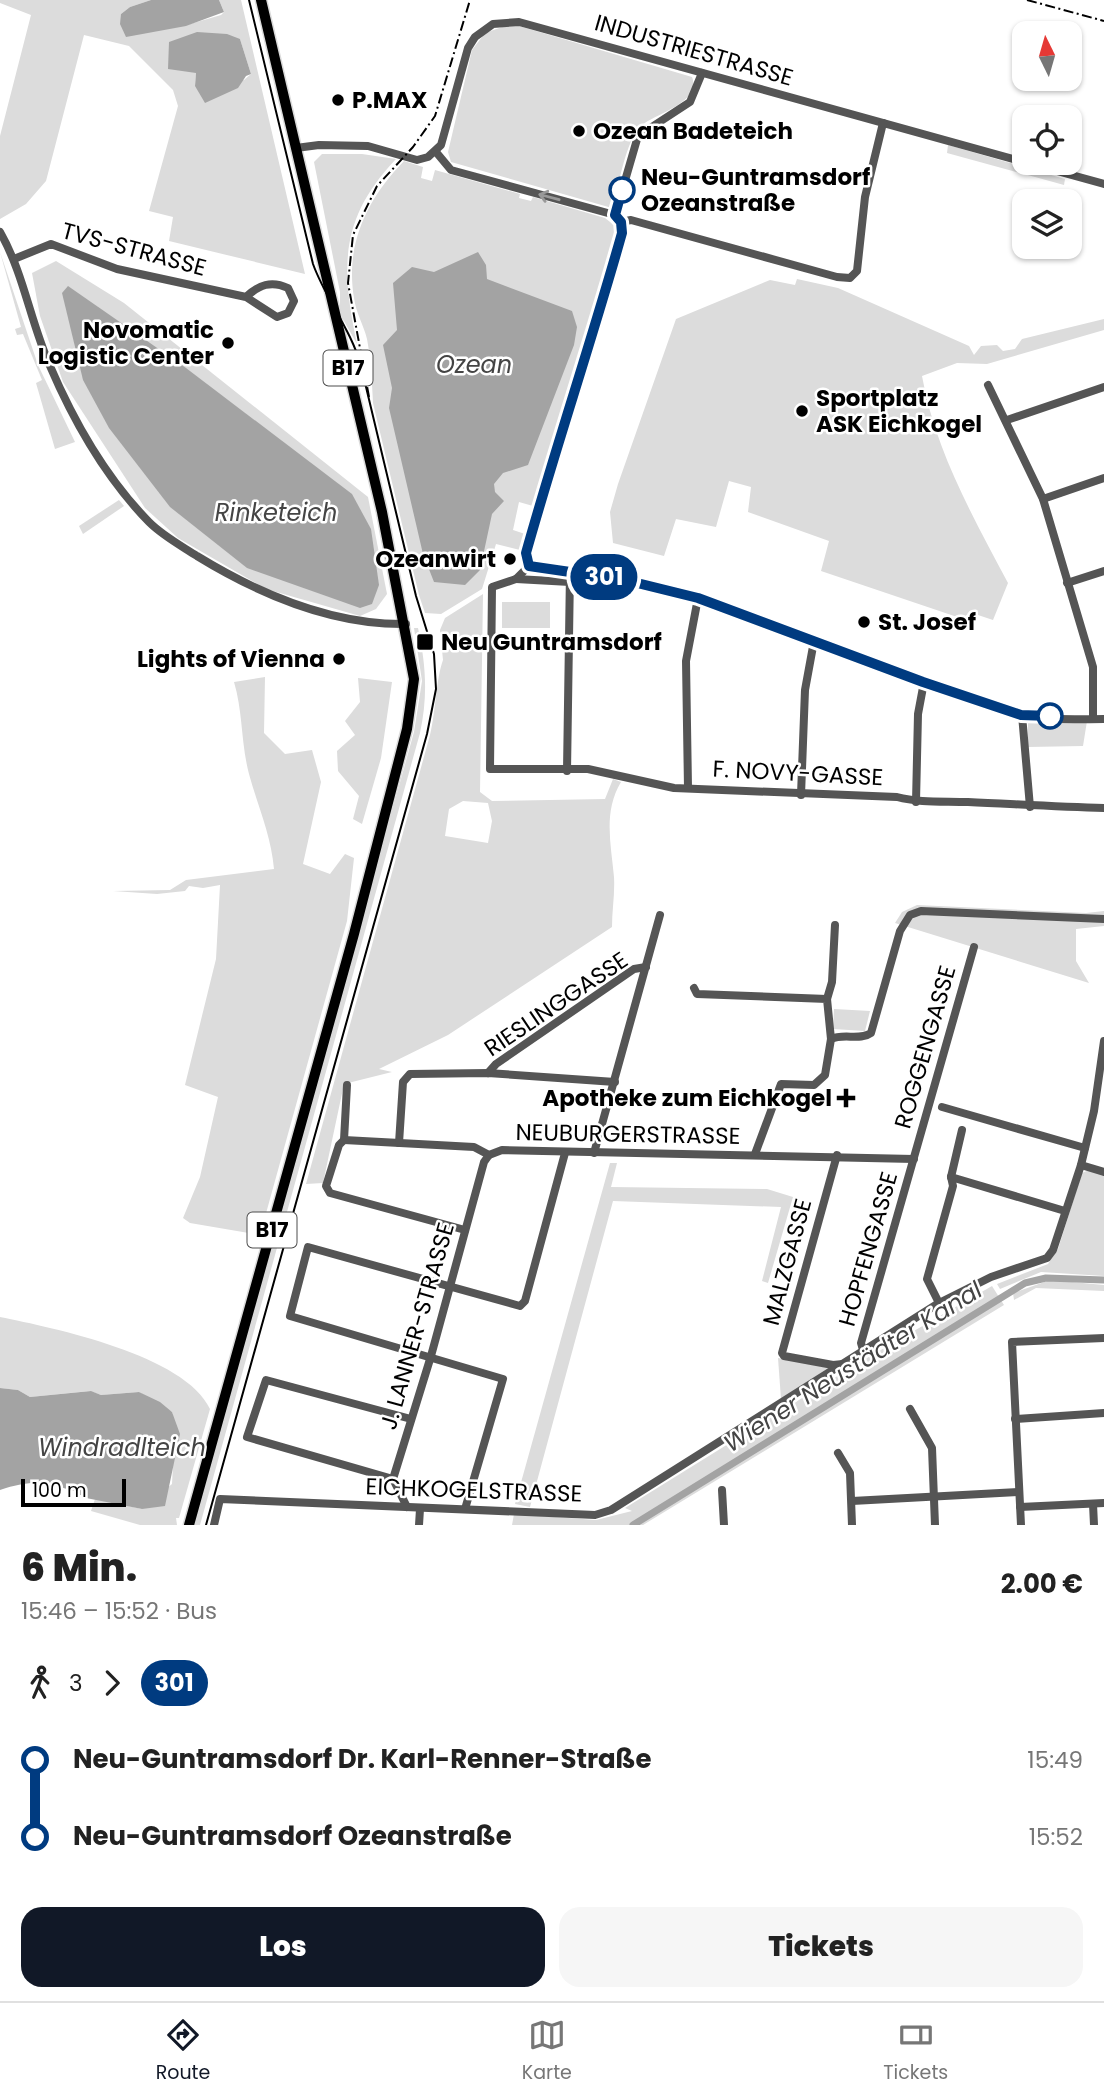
<!DOCTYPE html>
<html lang="de">
<meta charset="utf-8">
<style>
:root{--surface:#fff;--page:#f6f6f6;--text:#222;--muted:#767676;--line:#e0e0e0;--accent:#111827}
body{margin:0;font-family:Poppins,sans-serif;background:var(--page);color:var(--text);height:100vh;display:flex;flex-direction:column;font-size:26px;white-space:nowrap}
*{box-sizing:border-box;margin:0}
p{font-size:23px;color:var(--muted)}
.icon{flex:none;width:38px;height:38px;fill:none;stroke:currentColor;stroke-width:2;stroke-linecap:round;stroke-linejoin:round}
.map{position:relative;height:1525px;overflow:hidden}
.side{display:flex;flex-direction:column;background:var(--surface);flex:1}
.side>*{flex:none}
.badge{padding:0 14px;border-radius:23px;font-size:24px;line-height:46px}
.needle{width:46px;rotate:355deg}
.controls{position:absolute;left:1012px;top:21px;display:grid;gap:14px}
.controls a{display:grid;place-items:center;width:70px;height:70px;border-radius:14px;background:var(--surface);box-shadow:0 2px 5px #0004;font-size:35px}
.scale{position:absolute;left:21px;bottom:18px;width:105px;box-sizing:border-box;padding-left:7px;border:4px solid #000;border-top:0;font-size:19px;line-height:24px;white-space:nowrap;color:#000;-webkit-text-stroke:5px #fff;paint-order:stroke}
.map>.badge{position:absolute;translate:-50% -50%;box-shadow:0 0 0 4px #fff}
.legs{display:flex;align-items:center;gap:10px;height:77px;padding:0 21px;font-size:23px}
.legs p{margin-inline-start:auto}
.headline{display:flex;align-items:center;justify-content:space-between;height:119px;padding:0 21px}
h1{font-size:38px;font-weight:800;line-height:52px}
.button{display:flex;gap:14px;margin-top:auto;padding:14px 21px}
.button a{flex:1;height:80px;border-radius:21px;background:var(--accent);color:#fff;font-size:28px;font-weight:800;line-height:80px;text-align:center}
.button a+a{background:var(--page);color:var(--text)}
ul{padding:0 21px;list-style:none}
li{display:flex;align-items:center;gap:24px;height:77px;font-size:26px}
li i{display:grid;place-items:center;width:10px;height:100%;margin:0 9px;background:currentColor}
li i::after{content:'';width:18px;height:18px;margin:-9px;border:5px solid;border-radius:50%;background:var(--surface)}
li p{margin-inline-start:auto}
li:first-child i{background:linear-gradient(#0000 50%,currentColor 0)}
li:last-child i{background:linear-gradient(currentColor 50%,#0000 0)}
.menu{display:flex;justify-content:space-around;align-items:center;height:98px;border-top:2px solid var(--line);background:var(--surface);font-size:19px;color:var(--muted)}
.menu a{display:grid;justify-items:center;gap:4px}
.menu .selected{color:var(--accent)}
.map>svg:first-child{display:block}
.green{fill:#dcdcdc;fill-rule:evenodd}
.water{fill:#a3a3a3}
.lines{fill:none;stroke-linecap:round;stroke-linejoin:round}
.canal{stroke:#a3a3a3;stroke-width:7}
.major-casing{stroke:#dbdbdb;stroke-width:13}
.minor{stroke:#555;stroke-width:8}
.major{stroke:#000;stroke-width:10}
.tram{stroke:#000;stroke-width:2}
.rail{stroke:#000;stroke-width:2;stroke-dasharray:10 3.5 2 3.5;stroke-linecap:butt}
.oneway{stroke:#999}
.line-1-casing{stroke:#fff;stroke-width:16}
.line-1{stroke:#003b80;stroke-width:10}
.poi-dot{fill:#000;stroke:#fff;stroke-width:2.5}
.stop-1-dot{fill:#fff;stroke:#003b80;stroke-width:3.5}
.labels{text-anchor:middle;stroke-width:5;stroke-linejoin:round;paint-order:stroke}
.shield{fill:#fff;stroke:#4c4c4c;stroke-width:2}
.shield-label{font-size:21px;font-weight:bold;fill:#000}
.street-label{font-size:23px;fill:#000;stroke:#fff}
.poi-label{font-size:23px;font-weight:bold;fill:#000;stroke:#fff;text-anchor:start}
.stop-label{font-size:23px;font-weight:bold;fill:#000;stroke:#fff;text-anchor:start}
.water-label{font-size:24px;font-style:italic;fill:#444;stroke:#fff}
</style>
<div class="map">
<svg width="1104" height="1525" viewBox="0 0 1104 1525">
<rect width="100%" height="100%" fill="#fff"/>
<g class="green">
<path d="M0 0H151L130 7 121 14 183 26 221 15 224 12 219 0H241L305 274 169 241 173 217 149 211 178 106 173 90 129 46 84 35 46 181 26 204 0 219V136L31 15 0 3ZM240 39 251 74 244 80 195 86 196 73Z"/>
<path d="M505 26H519L692 77C702 103 656 113 641 126 625 141 619 187 612 208L451 162 448 152 472 50 485 33Z"/>
<path d="M948 145 1065 179 1064 185 947 153Z"/>
<path d="M322 154H362L396 159C339 219 341 268 357 344L340 314V292L314 162Z"/>
<path d="M404 161 423 167 421 178 432 181 435 170 520 194 519 198 531 201 533 197 605 218 614 225 616 231 601 289 595 300 598 301 533 506 519 502 513 530 525 534 520 550 496 544 482 589 441 614 425 613 419 595 373 403C372 382 371 360 367 339 364 326 356 313 354 298 345 244 367 199 404 161Z"/>
<path d="M0 252 38 365 75 442 55 449 36 383 42 380 23 334 17 335 15 329 21 327Z"/>
<path d="M56 261 124 303 368 497 387 594 376 609 360 616 266 589 178 538 145 508 63 382 40 316 32 273Z"/>
<path d="M797 279 838 288 969 346 974 355 981 346 997 345 1003 351 1015 349 1022 339 1104 319V330L987 364 957 363 922 376C935 450 973 517 1008 583L993 620 972 613 969 621 821 571 829 541 748 512 751 487 729 481 716 527 676 519 664 556 613 543 610 512 618 484 676 319 770 280 795 285Z"/>
<path d="M119 500 124 506 83 534 79 526Z"/>
<path d="M483 594 480 792 492 801 605 799 613 779 621 782C603 812 611 844 614 877 615 894 612 910 612 927L448 1035 379 1069 392 1072 344 1084 323 1183 306 1184 430 735C436 710 436 679 443 660L440 630 445 618ZM463 801 488 803 492 821 488 843 445 836 449 809Z"/>
<rect x="502" y="602" width="48" height="26"/>
<path d="M414 628H418C426 665 428 696 420 733L200 1525H194L414 732 422 681Z"/>
<path d="M265 677 264 733 285 754 312 750 321 782 303 864 330 874 345 854 354 858 347 921 260 1235 190 1223 183 1218 200 1177 218 1097 185 1085 216 959 220 885 203 888 189 886 185 891 157 894 113 891 170 890 186 880 274 869C271 835 258 807 249 774 241 744 243 712 234 682Z"/>
<path d="M358 678 392 682 381 758 362 824 353 819 359 796 338 771 337 751 355 735 345 721 360 702Z"/>
<path d="M1028 720 1039 723 1087 721 1083 746 1028 747Z"/>
<path d="M917 905 1086 913 1104 911V926L1076 929V961L1089 983 895 923 902 912Z"/>
<path d="M834 1009 870 1011 865 1031 833 1029Z"/>
<path d="M610 1163H617L611 1187 767 1189 793 1197 768 1283 762 1281 781 1207 613 1201 530 1507 515 1504Z"/>
<path d="M1089 1170 1104 1175V1276L1041 1272 1000 1289 997 1284 1048 1264 1058 1249 1082 1173Z"/>
<path d="M1050 1280 1104 1285V1291L1036 1288 1014 1300 1013 1293Z"/>
<path d="M992 1286 1004 1305 643 1525H512L514 1514 596 1520 632 1511 625 1508 860 1362Z"/>
<path d="M0 1317C54 1328 185 1355 210 1409L179 1518H176L177 1525H140L91 1511 95 1499 142 1509 172 1484 175 1426 172 1412 139 1392 101 1395 90 1391 30 1397 18 1390 0 1388Z"/>
<path d="M778 1358 830 1368 781 1399Z"/>
</g>
<g class="water">
<path d="M151 0H219L224 12 186 26 126 37 120 24 121 14 130 7Z"/>
<path d="M197 32 227 34 240 39 251 74 246 76 238 88 205 103 195 86 196 73 168 69 169 42Z"/>
<path d="M478 252 486 265 487 279 572 311 577 327 574 345 528 465 503 473 494 484 495 492 504 501 492 514 480 570 465 585 434 582 423 554 389 408 392 388 383 345 397 330 393 283 412 267 434 272Z"/>
<path d="M68 286 186 368 352 494 371 529 379 585 372 604 360 608 247 568 170 507 109 428 83 380 62 293Z"/>
<path d="M0 1388 18 1390 30 1397 91 1391 101 1395 139 1392 160 1402 172 1412 180 1434 165 1506 142 1509 86 1498 87 1495H77V1492C44 1482 33 1479 0 1490Z"/>
</g>
<g class="lines">
<path class="canal" d="M633 1525 1025 1283 1046 1278 1104 1280"/>
<g class="major-casing">
<path id="major" d="M189 1525 354 934 407 729 414 679 382 512 261 0"/>
</g>
<g class="minor">
<path d="M296 148 319 145 368 146 417 160 428 157 441 145 468 48 475 37 493 24 519 22 1024 162"/>
<path d="M436 152 451 170 615 215 621 222 622 233 526 553 529 566"/>
<path d="M1028 163 1104 184"/>
<path d="M615 215 638 136 690 102 702 73"/>
<path d="M621 222 631 220 837 277 850 278 857 271 865 197 883 123"/>
<path d="M0 232C24 274 30 321 50 366 74 422 106 478 149 522 163 536 180 545 197 556 259 594 331 625 406 624"/>
<path d="M14 259 51 244 117 269 246 297 277 317 288 313 294 301 288 288C271 280 259 285 246 297"/>
<path d="M988 385 1043 499 1093 667V719"/>
<path d="M1007 420 1104 387"/>
<path d="M1043 499 1104 478"/>
<path d="M529 566 516 579 492 587 490 769H588L674 788 897 797C920 803 944 801 968 802 1014 804 1058 807 1104 808"/>
<path d="M529 566 581 574"/>
<path d="M591 576C742 593 874 677 1019 714 1045 721 1078 719 1104 719"/>
<path d="M516 579 570 582"/>
<path d="M1067 583 1104 571"/>
<path d="M1022 715 1030 807"/>
<path d="M567 771 570 572"/>
<path d="M688 788 686 661 698 598"/>
<path d="M801 795 805 690 814 641"/>
<path d="M916 802 918 714 924 682"/>
<path d="M694 988 697 994 827 999 831 1039"/>
<path d="M827 999 832 982 835 925"/>
<path d="M488 1073 496 1064 634 969 646 967"/>
<path d="M347 1085 344 1140 339 1145 326 1186 330 1193 465 1230"/>
<path d="M942 1107 1085 1148"/>
<path d="M344 1140 474 1147 489 1155 502 1150 914 1159"/>
<path d="M399 1143 403 1082 410 1074 488 1073 615 1082"/>
<path d="M594 1153 660 915"/>
<path d="M755 1154 781 1084 814 1085 825 1075 831 1039C844 1033 860 1041 871 1033L900 931 910 915 921 911 1104 919"/>
<path d="M837 1155 782 1353 784 1356 833 1365 843 1364"/>
<path d="M1081 1165 1104 1172"/>
<path d="M951 1177 962 1130"/>
<path d="M939 1303 927 1279 953 1186 951 1177 1065 1211"/>
<path d="M863 1350 861 1343 974 947"/>
<path d="M910 1409 932 1448 935 1525"/>
<path d="M1015 1419 1104 1413"/>
<path d="M838 1453 850 1473 852 1525"/>
<path d="M393 1479 247 1437 266 1380 411 1419"/>
<path d="M722 1490 724 1525"/>
<path d="M852 1501 1019 1492"/>
<path d="M1093 1504 1094 1525"/>
<path d="M407 1507 393 1479 431 1356 484 1162 489 1155"/>
<path d="M1020 1507 1104 1503"/>
<path d="M465 1509 503 1379 290 1316 308 1247 520 1306 525 1301 565 1153"/>
<path d="M214 1525 220 1499 595 1515 611 1510 939 1303 991 1277 1047 1258 1053 1250 1081 1165 1094 1111 1104 1041"/>
<path d="M419 1525 420 1509"/>
<path d="M1021 1525 1012 1342 1104 1338"/>
</g>
<use href="#major" class="major"/>
<path class="tram" d="M206 1525 427 734 436 689 434 654 416 596 361 366C351 329 326 300 313 264L249 0"/>
<g class="rail">
<path d="M1027 0 1104 21"/>
<path d="M369 397 348 283 353 235 377 186 413 147 435 116 470 0"/>
</g>
</g>
<defs><path id="oneway-shaft" d="M-6 0H5M1.5-3L5.5 0L1.5 3" fill="none" stroke-width="1.6" stroke-linecap="round" stroke-linejoin="round" transform="scale(1.75)"/></defs>
<use class="oneway" href="#oneway-shaft" transform="translate(549 197) rotate(-165)"/>
<g class="lines">
<g class="line-1-casing">
<path id="line-1" d="M622 190 615 215 621 222 622 233C592 340 556 446 526 553L529 566 625 580 698 598 923 682 1021 715 1050 716"/>
</g>
<use href="#line-1" class="line-1"/>
</g>
<g class="poi-dot">
<circle cx="338" cy="100" r="7"/>
<circle cx="579" cy="131" r="7"/>
<circle cx="228" cy="343" r="7"/>
<circle cx="802" cy="411" r="7"/>
<circle cx="510" cy="559" r="7"/>
<circle cx="864" cy="622" r="7"/>
<rect x="416" y="633" width="18" height="18" rx="3.5"/>
<circle cx="339" cy="659" r="7"/>
<path d="M842.5 1087.5h7v7h7v7h-7v7h-7v-7h-7v-7h7z"/>
</g>
<g class="stop-1-dot">
<circle cx="622" cy="190" r="12"/>
<circle cx="1050" cy="716" r="12"/>
</g>
<g class="labels">
<g class="shield">
<rect x="323.5" y="350.5" width="49" height="35" rx="5"/>
<rect x="247.5" y="1212.5" width="49" height="35" rx="5"/>
</g>
<g class="shield-label">
<text x="348" y="375">B17</text>
<text x="272" y="1237">B17</text>
</g>
<g class="street-label">
<text transform="translate(694 50) rotate(16)" y="8">INDUSTRIESTRASSE</text>
<text transform="translate(134 249) rotate(15)" y="8">TVS-STRASSE</text>
<text transform="translate(798 773) rotate(3)" y="8">F. NOVY-GASSE</text>
<text transform="translate(556 1004) rotate(-34)" y="8">RIESLINGGASSE</text>
<text transform="translate(925 1047) rotate(-74)" y="8">ROGGENGASSE</text>
<text transform="translate(628 1134) rotate(1)" y="8">NEUBURGERSTRASSE</text>
<text transform="translate(868 1249) rotate(-74)" y="8">HOPFENGASSE</text>
<text transform="translate(787 1262) rotate(-75)" y="8">MALZGASSE</text>
<text transform="translate(417 1326) rotate(-74)" y="8">J. LANNER-STRASSE</text>
<text transform="translate(474 1490) rotate(2)" y="8">EICHKOGELSTRASSE</text>
</g>
<g class="poi-label">
<text x="352" y="108">P.MAX</text>
<text x="593" y="139">Ozean Badeteich</text>
<text x="214" y="338" text-anchor="end">Novomatic<tspan x="214" dy="26">Logistic Center</tspan></text>
<text x="816" y="406">Sportplatz<tspan x="816" dy="26">ASK Eichkogel</tspan></text>
<text x="496" y="567" text-anchor="end">Ozeanwirt</text>
<text x="878" y="630">St. Josef</text>
<text x="441" y="650">Neu Guntramsdorf</text>
<text x="325" y="667" text-anchor="end">Lights of Vienna</text>
<text x="832" y="1106" text-anchor="end">Apotheke zum Eichkogel</text>
</g>
<g class="stop-label">
<text x="641" y="185">Neu-Guntramsdorf<tspan x="641" dy="26">Ozeanstraße</tspan></text>
</g>
<g class="water-label">
<text x="474" y="373">Ozean</text>
<text x="276" y="521">Rinketeich</text>
<text transform="translate(853 1367) rotate(-32)" y="8">Wiener Neustädter Kanal</text>
<text x="122" y="1456">Windradlteich</text>
</g>
</g>
</svg>
<div class="controls">
<a><svg class="needle" viewBox="-14 -14 28 28"><path d="M0-13l5 13h-10z" fill="#e53935"/><path d="M0 13l5-13h-10z" fill="#767676"/></svg></a>
<a><svg class="icon" aria-label="locate" viewBox="0 0 24 24"><circle cx="12" cy="12" r="6"/><path d="M12 2v4M12 18v4M2 12h4M18 12h4"/></svg></a>
<a><svg class="icon" aria-label="layers" viewBox="0 0 24 24"><path d="M12 4l9 5-9 5-9-5zM3 14l9 5 9-5"/></svg></a>
</div>
<div class="scale">100 m</div>
<b class="badge" style="left:604px;top:577px;background:#003b80;color:#fff">301</b>
</div>
<section class="side">
<div class="headline"><div><h1>6 Min.</h1><p>15:46 – 15:52 · Bus</p></div><b>2.00 €</b></div>
<div class="legs"><svg class="icon" aria-label="walk" viewBox="0 0 24 24"><circle cx="13" cy="4" r="2"/><path d="M13 8l-2 6 4 7M11 14l-3 7M7 12l3-4h3l4 4"/></svg>3<svg class="icon" aria-label="forward" viewBox="0 0 24 24"><path d="M9 5l7 7-7 7"/></svg><b class="badge" style="background:#003b80;color:#fff">301</b></div>
<ul>
<li><i style="color:#003b80"></i><b>Neu-Guntramsdorf Dr. Karl-Renner-Straße</b><p>15:49</p></li>
<li><i style="color:#003b80"></i><b>Neu-Guntramsdorf Ozeanstraße</b><p>15:52</p></li>
</ul>
<div class="button"><a>Los</a><a>Tickets</a></div>
</section>
<nav class="menu">
<a class="selected"><svg class="icon" aria-label="directions" viewBox="0 0 24 24"><path d="M12 3l9 9-9 9-9-9zM9 14v-3h6M13 9l2 2-2 2"/></svg>Route</a>
<a><svg class="icon" aria-label="map" viewBox="0 0 24 24"><path d="M3 6l6-2 6 2 6-2v14l-6 2-6-2-6 2zM9 4v14M15 6v14"/></svg>Karte</a>
<a><svg class="icon" aria-label="tickets" viewBox="0 0 24 24"><path d="M3 7h18v10H3zM15 7v10"/></svg>Tickets</a>
</nav>
